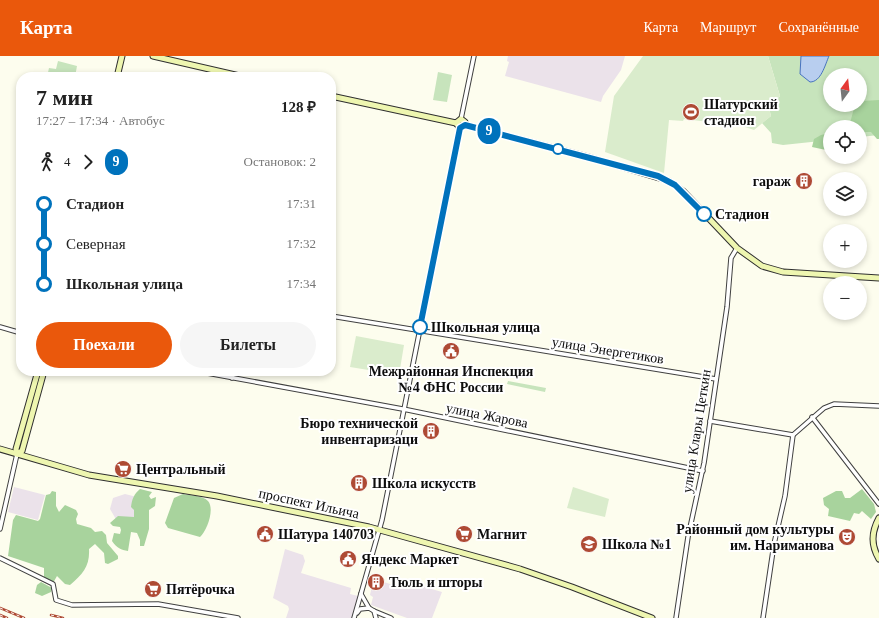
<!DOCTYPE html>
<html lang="ru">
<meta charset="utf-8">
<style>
:root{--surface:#fff;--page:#f6f6f6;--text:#222;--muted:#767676;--accent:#ea580c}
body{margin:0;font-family:"Times New Roman",serif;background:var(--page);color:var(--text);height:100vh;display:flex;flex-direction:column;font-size:15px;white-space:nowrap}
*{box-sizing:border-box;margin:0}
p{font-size:13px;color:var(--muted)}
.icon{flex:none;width:22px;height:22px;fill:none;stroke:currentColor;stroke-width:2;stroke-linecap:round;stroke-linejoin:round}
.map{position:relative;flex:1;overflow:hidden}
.side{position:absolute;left:16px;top:16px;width:320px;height:304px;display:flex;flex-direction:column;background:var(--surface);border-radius:16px;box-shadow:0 2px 6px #0003}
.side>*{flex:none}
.badge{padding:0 8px;border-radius:13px;font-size:14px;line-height:26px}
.needle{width:26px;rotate:15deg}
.tools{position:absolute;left:823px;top:12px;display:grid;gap:8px}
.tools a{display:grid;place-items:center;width:44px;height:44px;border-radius:50%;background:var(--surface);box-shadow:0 2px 6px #0003;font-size:20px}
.map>.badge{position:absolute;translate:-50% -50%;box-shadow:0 0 0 2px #fff}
.legs{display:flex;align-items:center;gap:6px;height:44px;padding:0 20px;font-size:13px}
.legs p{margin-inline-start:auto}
.headline{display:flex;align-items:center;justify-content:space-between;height:68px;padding:0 20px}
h1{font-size:22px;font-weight:600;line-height:30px}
.cta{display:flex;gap:8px;margin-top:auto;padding:8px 20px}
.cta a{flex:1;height:46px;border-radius:24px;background:var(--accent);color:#fff;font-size:16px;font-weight:600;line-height:46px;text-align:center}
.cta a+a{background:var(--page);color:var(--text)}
ul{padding:0 20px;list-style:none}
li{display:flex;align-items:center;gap:14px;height:40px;font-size:15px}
li i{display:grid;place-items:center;width:6px;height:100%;margin:0 5px;background:currentColor}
li i::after{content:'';width:10px;height:10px;margin:-5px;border:3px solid;border-radius:50%;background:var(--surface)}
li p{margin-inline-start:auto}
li:first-child i{background:linear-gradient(#0000 50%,currentColor 0)}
li:last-child i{background:linear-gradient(currentColor 50%,#0000 0)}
header{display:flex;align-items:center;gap:24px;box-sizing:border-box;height:56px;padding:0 20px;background:var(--accent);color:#fff}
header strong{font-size:19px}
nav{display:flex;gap:22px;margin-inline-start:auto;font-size:14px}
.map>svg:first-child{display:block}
.industrial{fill:#ebe2ea}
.green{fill:#c7e4bc;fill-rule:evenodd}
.forest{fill:#a8d39d}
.pitch{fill:#daeccc}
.water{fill:#b8ceef;stroke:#4773bf}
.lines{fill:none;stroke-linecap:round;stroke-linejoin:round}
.street-casing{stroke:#404040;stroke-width:5.5}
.secondary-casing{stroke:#2f2f2f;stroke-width:7}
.street{stroke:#fff;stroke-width:3.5}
.secondary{stroke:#eef6b0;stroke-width:5}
.rail-casing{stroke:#ae4a34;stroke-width:2.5}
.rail{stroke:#fff;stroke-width:1;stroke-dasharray:3;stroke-linecap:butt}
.line-1-casing{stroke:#fff;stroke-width:9}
.line-1{stroke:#0072bc;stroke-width:6}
.stop-1-dot{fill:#fff;stroke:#0072bc;stroke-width:2}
.labels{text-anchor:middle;stroke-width:4;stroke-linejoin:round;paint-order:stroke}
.poi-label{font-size:14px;font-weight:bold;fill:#0d0d0d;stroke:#fff;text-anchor:start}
.stop-label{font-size:14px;font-weight:bold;fill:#0d0d0d;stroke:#fff;text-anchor:start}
.street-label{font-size:14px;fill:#0d0d0d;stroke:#fff}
</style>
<header>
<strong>Карта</strong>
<nav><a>Карта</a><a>Маршрут</a><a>Сохранённые</a></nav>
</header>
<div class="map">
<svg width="879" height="562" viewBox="0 0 879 562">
<rect width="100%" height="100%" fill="#fdfdee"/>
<g class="industrial">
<path d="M508 0H625L621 14 603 40 601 46 505 20 509 6 507 5Z"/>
<path d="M14 431 45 439 38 464 8 456Z"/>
<path d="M125 438 141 442 145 464 117 465 110 453 113 442Z"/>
<path d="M285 493 303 499 305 505 301 517 351 532 350 538 358 540 352 562H286L289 553 288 550 273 542Z"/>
<path d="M381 525 402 532 404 525 442 536 432 562H407L371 549 373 541 370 539 372 530 379 532Z"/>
</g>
<g class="green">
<path d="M768 0H879V79L860 81V71H830V84L783 89 772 87 771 77 762 67 771 60 769 52 780 40ZM830 19H860V49H830Z"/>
<path d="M58 5 77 10 75 21H47L49 12 56 13Z"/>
<path d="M438 16 452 19 447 46 433 44Z"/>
<path d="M508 325 546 332 545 336 507 328Z"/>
</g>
<g class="forest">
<path d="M879 44V83H877L871 76H860V71H849L854 52 860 49 862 45Z"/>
<path d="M830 77V93L826 94 812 91 814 83 821 79Z"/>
<path d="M140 433 152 436 149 440 151 443 156 441 155 450 149 454V473L144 490H140V484L137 477 131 476 128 495C121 494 117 492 112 485L114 477 120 478 121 474 120 471 113 470 110 467 118 460 134 461V454L131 451C132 443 134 438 140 433Z"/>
<path d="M862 433 874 448 876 456 871 463 862 455 859 458 854 457 850 465 828 460 829 453 824 449 823 442 836 435H842L845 442H850Z"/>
<path d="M52 435 56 436V450L59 456 65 449 76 454 78 458 76 463 77 468 91 472 95 476 102 475 106 479 107 487 118 500V503L108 508 105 507 104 497 95 488 89 493C90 510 83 518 70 529L65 528 57 520 53 527 44 522V512L8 500 13 464 16 459 38 465 40 463 46 439 50 438Z"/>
<path d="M183 438C191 440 202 439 208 445 215 453 207 475 200 481L168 472 165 467 174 442Z"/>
<path d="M41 526 52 532 51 536 42 540 35 537 37 529Z"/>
</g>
<g class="pitch">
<path d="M643 0H768L780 40 769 52 771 60 754 74 742 70 684 63 683 65 669 64 664 117 605 96 614 40Z"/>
<path d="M356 280 404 289 399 319 350 311Z"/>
<path d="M573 431 609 443 605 461 567 452Z"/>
</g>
<path class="water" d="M801 0H829C825 9 821 26 810 26L800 18Z"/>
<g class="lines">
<g class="street-casing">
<g id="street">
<path d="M461 63 474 0"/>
<path d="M331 260 716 323"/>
<path d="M0 271 21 277"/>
<path d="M196 315 408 354 703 415"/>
<path d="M232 322 234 315"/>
<path d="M812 361 879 448"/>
<path d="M710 365 793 379 824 352 834 348 879 350"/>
<path d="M0 473 17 398"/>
<path d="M0 502 47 525 53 528 56 544 72 549 158 548 238 562"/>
<path d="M361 538 369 552"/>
<path d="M374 555 391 562"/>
<path d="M357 557 360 553 369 552 374 555 376 562"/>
<path d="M354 562 382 464 460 72"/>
<path d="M676 562 688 481 704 407 727 251 731 202 737 192"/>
<path d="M763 562 774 488 785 440 793 379"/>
</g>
</g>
<g class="secondary-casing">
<g id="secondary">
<path d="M153 0 244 21"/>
<path d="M117 21 122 0"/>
<path d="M331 40 456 67"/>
<path d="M456 67 461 63 465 66V69"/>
<path d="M456 67 460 72 465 69"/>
<path d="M465 69 592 102 669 125 683 135 737 192 762 210 783 216 879 222"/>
<path d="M0 393 89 419 217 440 369 471 520 513 572 531 652 562"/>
<path d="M17 398 22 395 44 315"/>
<path d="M17 398 16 393 38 315"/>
<path d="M879 462C871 477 871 489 879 503"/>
</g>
</g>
<use href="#street" class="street"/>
<use href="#secondary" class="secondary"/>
<g class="rail-casing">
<g id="rail">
<path d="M0 552 24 562"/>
<path d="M0 559 7 562"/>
<path d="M51 559 63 562"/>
</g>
</g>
<use href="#rail" class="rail"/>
</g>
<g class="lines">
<g class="line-1-casing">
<path id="line-1" d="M420 271 460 72 465 69 658 120 675 129 704 158"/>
</g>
<use href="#line-1" class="line-1"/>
</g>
<defs>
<g id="stadium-disc" transform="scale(0.9)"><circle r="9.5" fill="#ae4a34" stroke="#fff"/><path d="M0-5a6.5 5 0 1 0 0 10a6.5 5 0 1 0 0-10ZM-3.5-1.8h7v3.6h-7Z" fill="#fff"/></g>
<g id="building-disc" transform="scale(0.9)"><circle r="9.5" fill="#ae4a34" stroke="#fff"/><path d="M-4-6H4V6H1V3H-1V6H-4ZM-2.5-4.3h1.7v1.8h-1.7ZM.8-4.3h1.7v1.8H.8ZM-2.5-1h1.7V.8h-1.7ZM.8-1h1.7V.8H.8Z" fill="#fff"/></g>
<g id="civic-disc" transform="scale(0.9)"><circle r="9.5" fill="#ae4a34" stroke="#fff"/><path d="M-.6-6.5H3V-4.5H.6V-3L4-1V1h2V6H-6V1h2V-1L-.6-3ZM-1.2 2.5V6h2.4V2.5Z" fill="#fff"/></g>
<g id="supermarket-disc" transform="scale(0.9)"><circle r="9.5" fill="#ae4a34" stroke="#fff"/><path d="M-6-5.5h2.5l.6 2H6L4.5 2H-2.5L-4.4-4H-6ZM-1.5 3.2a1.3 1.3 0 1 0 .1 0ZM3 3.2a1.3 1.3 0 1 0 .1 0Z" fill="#fff"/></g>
<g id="theatre-disc" transform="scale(0.9)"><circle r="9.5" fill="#ae4a34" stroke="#fff"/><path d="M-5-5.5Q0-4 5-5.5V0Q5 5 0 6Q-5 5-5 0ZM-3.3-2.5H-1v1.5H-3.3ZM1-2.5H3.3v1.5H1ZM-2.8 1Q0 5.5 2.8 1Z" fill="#fff"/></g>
<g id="school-disc" transform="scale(0.9)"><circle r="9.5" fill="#ae4a34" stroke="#fff"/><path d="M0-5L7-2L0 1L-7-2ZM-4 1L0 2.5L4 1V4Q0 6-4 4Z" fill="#fff"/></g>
</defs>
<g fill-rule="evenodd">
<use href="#stadium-disc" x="691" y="56"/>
<use href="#building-disc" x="804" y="125"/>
<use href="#civic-disc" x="451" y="295"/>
<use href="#building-disc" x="431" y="375"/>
<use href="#supermarket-disc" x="123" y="413"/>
<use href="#building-disc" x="359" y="427"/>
<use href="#civic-disc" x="265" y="478"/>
<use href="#supermarket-disc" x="464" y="478"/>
<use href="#theatre-disc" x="847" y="481"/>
<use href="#school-disc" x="589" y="488"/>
<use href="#civic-disc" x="348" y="503"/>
<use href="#building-disc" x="376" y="526"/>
<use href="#supermarket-disc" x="153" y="533"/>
</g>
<g class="stop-1-dot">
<circle cx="558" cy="93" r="5"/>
<circle cx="704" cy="158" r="7"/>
<circle cx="420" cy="271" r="7"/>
</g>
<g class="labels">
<g class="poi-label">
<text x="704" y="53">Шатурский<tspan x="704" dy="16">стадион</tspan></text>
<text x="791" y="130" text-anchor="end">гараж</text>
<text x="451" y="320" text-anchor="middle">Межрайонная Инспекция<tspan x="451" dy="16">№4 ФНС России</tspan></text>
<text x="418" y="372" text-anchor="end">Бюро технической<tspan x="418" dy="16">инвентаризаци</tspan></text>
<text x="136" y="418">Центральный</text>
<text x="372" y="432">Школа искусств</text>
<text x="834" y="478" text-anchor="end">Районный дом культуры<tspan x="834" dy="16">им. Нариманова</tspan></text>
<text x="278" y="483">Шатура 140703</text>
<text x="477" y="483">Магнит</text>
<text x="602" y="493">Школа №1</text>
<text x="361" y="508">Яндекс Маркет</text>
<text x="389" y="531">Тюль и шторы</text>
<text x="166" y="538">Пятёрочка</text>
</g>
<g class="stop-label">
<text x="715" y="163">Стадион</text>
<text x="431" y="276">Школьная улица</text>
</g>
<g class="street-label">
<text transform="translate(608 294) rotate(9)" y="5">улица Энергетиков</text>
<text transform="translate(487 359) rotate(11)" y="5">улица Жарова</text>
<text transform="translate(696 375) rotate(-81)" y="5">улица Клары Цеткин</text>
<text transform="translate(309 447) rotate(12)" y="5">проспект Ильича</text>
</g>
</g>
</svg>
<div class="tools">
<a><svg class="needle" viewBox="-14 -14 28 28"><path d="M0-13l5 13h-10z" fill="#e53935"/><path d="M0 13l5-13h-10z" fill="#767676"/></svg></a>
<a><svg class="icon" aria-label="locate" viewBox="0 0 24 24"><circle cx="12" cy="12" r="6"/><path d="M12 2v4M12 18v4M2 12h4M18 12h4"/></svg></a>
<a><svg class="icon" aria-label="layers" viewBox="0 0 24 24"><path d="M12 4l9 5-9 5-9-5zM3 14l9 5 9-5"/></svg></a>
<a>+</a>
<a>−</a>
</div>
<b class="badge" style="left:489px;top:75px;background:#0072bc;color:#fff">9</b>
<section class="side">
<div class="headline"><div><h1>7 мин</h1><p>17:27 – 17:34 · Автобус</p></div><b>128 ₽</b></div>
<div class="legs"><svg class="icon" aria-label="walk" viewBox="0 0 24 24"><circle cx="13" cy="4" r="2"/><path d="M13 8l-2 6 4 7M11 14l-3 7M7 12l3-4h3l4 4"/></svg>4<svg class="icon" aria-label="forward" viewBox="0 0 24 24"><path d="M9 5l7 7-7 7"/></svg><b class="badge" style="background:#0072bc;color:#fff">9</b><p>Остановок: 2</p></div>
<ul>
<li><i style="color:#0072bc"></i><b>Стадион</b><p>17:31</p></li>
<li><i style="color:#0072bc"></i><span>Северная</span><p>17:32</p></li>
<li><i style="color:#0072bc"></i><b>Школьная улица</b><p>17:34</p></li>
</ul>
<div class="cta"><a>Поехали</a><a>Билеты</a></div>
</section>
</div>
